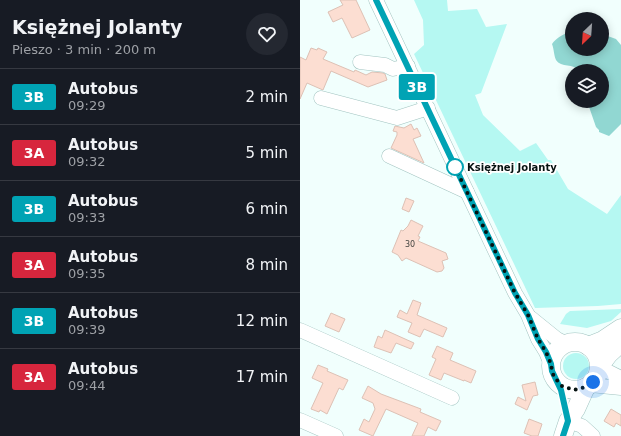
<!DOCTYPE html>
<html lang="pl">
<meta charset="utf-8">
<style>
:root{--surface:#171b24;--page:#242831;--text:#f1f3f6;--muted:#9ea1a6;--line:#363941}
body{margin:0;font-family:"DejaVu Sans",sans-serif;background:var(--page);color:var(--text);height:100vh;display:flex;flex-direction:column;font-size:15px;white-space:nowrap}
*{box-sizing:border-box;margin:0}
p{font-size:13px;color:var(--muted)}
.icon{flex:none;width:22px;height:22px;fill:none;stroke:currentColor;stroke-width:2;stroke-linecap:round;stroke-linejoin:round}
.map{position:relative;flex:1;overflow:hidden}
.sheet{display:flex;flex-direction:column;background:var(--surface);width:300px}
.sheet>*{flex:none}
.badge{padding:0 8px;border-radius:3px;font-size:14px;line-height:26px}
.needle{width:26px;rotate:205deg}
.tools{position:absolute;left:265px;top:12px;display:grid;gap:8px}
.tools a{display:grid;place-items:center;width:44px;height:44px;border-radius:50%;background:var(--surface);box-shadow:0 2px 10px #0003;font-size:20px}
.you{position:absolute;width:20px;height:20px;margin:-10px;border:3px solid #fff;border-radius:50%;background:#1a73e8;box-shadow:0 0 0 6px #1a73e833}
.map>.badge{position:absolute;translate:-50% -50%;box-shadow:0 0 0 2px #fff}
.round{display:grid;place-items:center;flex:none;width:42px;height:42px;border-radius:21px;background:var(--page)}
.head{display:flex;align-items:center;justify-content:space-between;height:68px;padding:0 12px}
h1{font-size:19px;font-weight:800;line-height:30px}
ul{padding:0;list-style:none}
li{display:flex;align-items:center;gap:12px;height:56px;padding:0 12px;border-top:1px solid var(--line)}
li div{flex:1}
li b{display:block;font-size:15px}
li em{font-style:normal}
li .badge{min-width:44px;font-weight:700;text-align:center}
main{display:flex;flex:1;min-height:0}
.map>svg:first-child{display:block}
.green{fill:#b5f8f2}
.water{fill:#91d7d2}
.building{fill:#fcded2;stroke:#ddc1b5}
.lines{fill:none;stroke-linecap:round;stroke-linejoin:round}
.minor-casing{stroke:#a2c4c1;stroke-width:15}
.major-casing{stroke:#a2c4c1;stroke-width:19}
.minor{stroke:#fff;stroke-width:14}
.major{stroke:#fff;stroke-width:18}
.line-casing{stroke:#fff;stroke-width:9}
.line{stroke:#00a3b4;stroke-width:6}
.walk{stroke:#051110;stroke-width:4;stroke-dasharray:0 7.2}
.stop-dot{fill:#fff;stroke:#00a3b4;stroke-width:2}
.labels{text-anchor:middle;stroke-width:3.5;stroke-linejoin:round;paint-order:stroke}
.number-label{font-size:8px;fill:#434440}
.stop-label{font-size:10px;font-weight:bold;fill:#051110;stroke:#fff;text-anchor:start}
</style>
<main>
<section class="sheet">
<div class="head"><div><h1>Księżnej Jolanty</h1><p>Pieszo · 3 min · 200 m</p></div><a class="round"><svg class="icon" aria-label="heart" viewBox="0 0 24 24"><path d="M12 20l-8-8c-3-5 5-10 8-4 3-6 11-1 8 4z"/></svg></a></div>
<ul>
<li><span class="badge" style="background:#00a3b4;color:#fff">3B</span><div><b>Autobus</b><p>09:29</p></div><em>2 min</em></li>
<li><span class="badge" style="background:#d7263d;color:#fff">3A</span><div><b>Autobus</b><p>09:32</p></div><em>5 min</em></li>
<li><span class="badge" style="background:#00a3b4;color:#fff">3B</span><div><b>Autobus</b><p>09:33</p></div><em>6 min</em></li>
<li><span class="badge" style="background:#d7263d;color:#fff">3A</span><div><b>Autobus</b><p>09:35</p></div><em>8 min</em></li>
<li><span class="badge" style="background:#00a3b4;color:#fff">3B</span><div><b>Autobus</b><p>09:39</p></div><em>12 min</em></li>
<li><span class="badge" style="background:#d7263d;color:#fff">3A</span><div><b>Autobus</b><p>09:44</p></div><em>17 min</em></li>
</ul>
</section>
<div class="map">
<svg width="321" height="436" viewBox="0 0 321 436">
<rect width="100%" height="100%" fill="#f1fffd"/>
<g class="green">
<path d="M114 0H147L148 11 177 9 186 27 207 24 181 93 175 95 183 115 220 151 236 143 248 160H251L268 189 307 214 321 195V304L298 306 235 308 114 54 124 45 123 20Z"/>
<path d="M321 309V312L311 321 287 328 260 324 266 314 270 311Z"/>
<circle cx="276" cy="366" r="13"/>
</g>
<path class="water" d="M272 31V49H302V34L316 39 321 45V124L309 136 299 132V130L296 127 287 101H302V71H279C274 63 261 68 256 60 254 56 254 49 252 44 256 38 265 33 272 31Z"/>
<g class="building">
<path d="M40 0H56L70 30 52 38 42 18 33 22 28 12 43 5Z"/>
<path d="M11 48 17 50 18 48 27 52 23 59 54 72 55 70 66 75 72 72 83 73 85 74 87 80 68 87 31 71 23 90 7 83 0 99V57L6 60Z"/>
<path d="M111 124 114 130 117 128 121 136 113 139 124 163 91 148 97 135V132L93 131 95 126 104 128Z"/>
<path d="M106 198 114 201 109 212 102 209Z"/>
<path d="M111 220 123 226 118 236 120 237 118 241 146 253 148 259 142 261 144 268 142 271 137 272 106 258 102 261 98 255 92 252 101 230 103 231 108 226Z"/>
<path d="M113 300 121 303 117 315 147 328 143 337 124 329 120 337 108 332 112 323 97 317 100 310 107 314Z"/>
<path d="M31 313 45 319 39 332 25 326Z"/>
<path d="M85 330 114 343 111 349 96 343 91 353 74 347 78 336 82 338Z"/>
<path d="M137 346 153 353 150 360 176 371 171 383 164 380V381L144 373 141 380 129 375 136 359 132 357Z"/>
<path d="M18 365 28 369 27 371 48 380 43 390 39 388 27 414 20 410 19 412 11 409 23 383 12 378Z"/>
<path d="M235 382 238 395 233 396 227 410 215 404 218 397 226 401 222 385Z"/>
<path d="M68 386 81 394 121 409 120 412 141 421 136 431 128 427 124 436H112L118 423 86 409 73 436 59 430 64 419 69 422 75 409 73 403 62 398Z"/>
<path d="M311 409 321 415V426L316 423 314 427 304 421Z"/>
<path d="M229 419 242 424 238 436H232L224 433Z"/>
</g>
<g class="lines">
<g class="minor-casing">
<g id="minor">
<path d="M76 0 215 293 228 315 238 339 246 352 251 364"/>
<path d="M60 62 85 65 93 69 108 66"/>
<path d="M21 98 97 118 128 108"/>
<path d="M89 156 167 192"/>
<path d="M231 318 257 339 267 344"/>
<path d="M0 330 152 398"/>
<path d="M299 367 321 378"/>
<path d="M290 385 321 388"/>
<path d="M0 420 36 436"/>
<path d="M268 421 282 426 293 436"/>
</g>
</g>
<g class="major-casing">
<g id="major">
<circle cx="275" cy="366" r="24"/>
<path d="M288 346 303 340 321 328"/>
<path d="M299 367 309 354 321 343"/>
<path d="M263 436 268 421 276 409 286 387"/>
</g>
</g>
<use href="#minor" class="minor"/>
<use href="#major" class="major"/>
</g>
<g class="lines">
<g class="line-casing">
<path id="line" d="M76 0 215 293 228 315 238 339 246 352 251 364 252 371 261 390 268 421 263 436"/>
</g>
<use href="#line" class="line"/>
<path class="walk" d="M155 167 215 293 228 315 238 339 246 352 251 364 252 371 254 377 262 386 274 390 286 387 293 382"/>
</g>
<circle class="stop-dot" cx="155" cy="167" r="8"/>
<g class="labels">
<g class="number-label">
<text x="110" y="247">30</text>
</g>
<g class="stop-label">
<text x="167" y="171">Księżnej Jolanty</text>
</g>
</g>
</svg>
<div class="tools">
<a><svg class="needle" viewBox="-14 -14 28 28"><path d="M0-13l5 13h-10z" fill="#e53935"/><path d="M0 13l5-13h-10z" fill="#9ea1a6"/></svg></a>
<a><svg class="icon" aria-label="layers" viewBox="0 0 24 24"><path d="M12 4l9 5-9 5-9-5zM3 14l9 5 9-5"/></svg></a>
</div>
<div class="you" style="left:293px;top:382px"></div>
<b class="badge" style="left:117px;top:87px;background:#00a3b4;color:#fff">3B</b>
</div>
</main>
